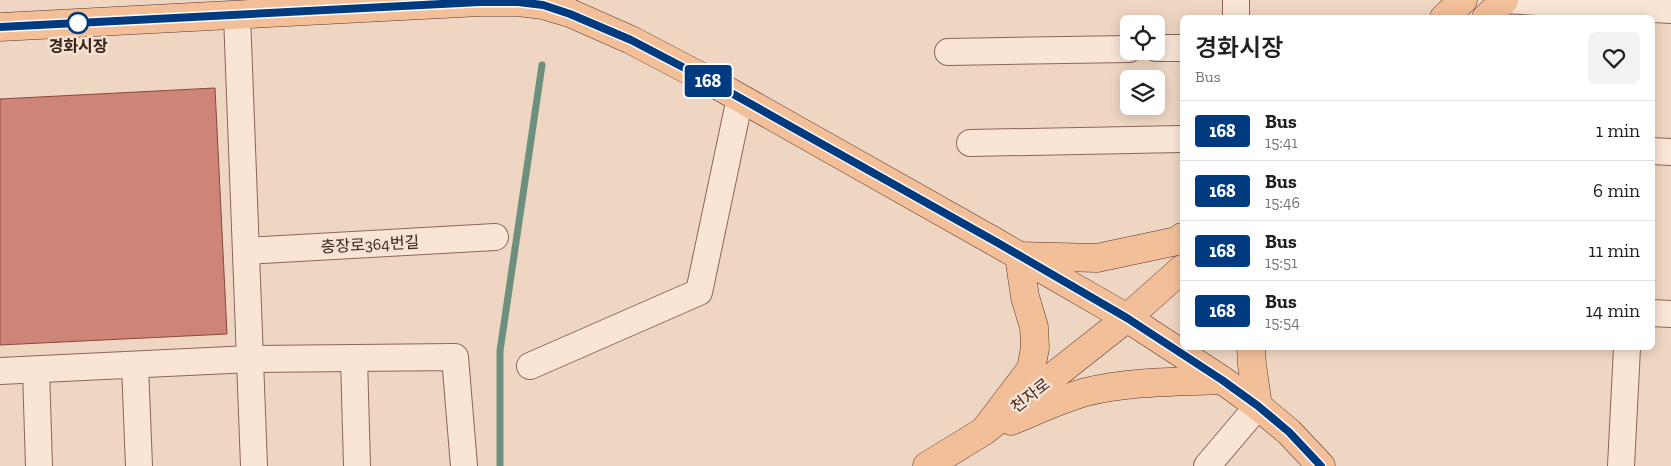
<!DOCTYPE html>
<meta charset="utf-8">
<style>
:root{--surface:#fff;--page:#f2f2f2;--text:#202124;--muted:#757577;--line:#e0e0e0}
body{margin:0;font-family:"Zilla Slab","Noto Sans KR",serif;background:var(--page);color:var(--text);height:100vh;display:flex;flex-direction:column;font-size:19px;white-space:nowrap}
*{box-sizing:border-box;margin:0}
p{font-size:16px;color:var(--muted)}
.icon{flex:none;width:28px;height:28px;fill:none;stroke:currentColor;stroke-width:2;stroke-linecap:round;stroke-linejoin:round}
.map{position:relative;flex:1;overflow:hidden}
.details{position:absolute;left:1180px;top:15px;width:475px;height:335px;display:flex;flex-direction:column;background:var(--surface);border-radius:8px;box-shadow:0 2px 12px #0003}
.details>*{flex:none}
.badge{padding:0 10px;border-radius:4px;font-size:18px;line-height:32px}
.controls{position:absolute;left:1120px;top:15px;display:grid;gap:10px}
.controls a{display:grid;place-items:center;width:45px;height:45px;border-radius:8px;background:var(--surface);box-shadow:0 2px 12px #0003;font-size:25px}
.map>.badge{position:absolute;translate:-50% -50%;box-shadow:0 0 0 2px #fff}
.round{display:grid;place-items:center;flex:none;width:52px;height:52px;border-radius:8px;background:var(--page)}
.summary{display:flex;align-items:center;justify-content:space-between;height:85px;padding:0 15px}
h1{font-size:24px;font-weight:600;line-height:38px}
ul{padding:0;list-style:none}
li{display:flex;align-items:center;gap:15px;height:60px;padding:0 15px;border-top:1px solid var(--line)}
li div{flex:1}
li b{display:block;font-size:19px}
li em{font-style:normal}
li .badge{min-width:55px;font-weight:700;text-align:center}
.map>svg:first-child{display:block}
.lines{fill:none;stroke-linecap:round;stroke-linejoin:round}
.stream{stroke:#6b907d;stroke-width:7}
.building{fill:#ce8477;stroke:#89483e}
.street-casing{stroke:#896659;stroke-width:28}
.primary-casing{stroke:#57362d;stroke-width:29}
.street{stroke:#f9e5d6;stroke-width:26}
.primary{stroke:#f3bf99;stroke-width:28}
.line-casing{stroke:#fff;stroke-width:11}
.line{stroke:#003b80;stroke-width:8}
.stop-dot{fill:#fff;stroke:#003b80;stroke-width:2.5}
.labels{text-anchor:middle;stroke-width:5;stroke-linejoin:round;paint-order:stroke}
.stop-label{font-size:16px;font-weight:bold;fill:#39231d;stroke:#f6e2d2}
.street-label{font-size:16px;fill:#39231d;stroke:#f6e2d2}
</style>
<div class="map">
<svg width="1671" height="466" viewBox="0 0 1671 466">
<rect width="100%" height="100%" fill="#efd6c2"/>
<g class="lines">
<path class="stream" d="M500 466V351L542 65"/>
</g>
<path class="building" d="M215 88 227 334 0 345V99Z"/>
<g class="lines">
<g class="street-casing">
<g id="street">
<path d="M1236 0V18"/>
<path d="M1504 0 1671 10"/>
<path d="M237 15 254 466"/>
<path d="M1156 48H1182"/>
<path d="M948 52 1129 49"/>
<path d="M970 143 1182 139"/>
<path d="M1652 151 1671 152"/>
<path d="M246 251 495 237"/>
<path d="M1652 313 1671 314"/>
<path d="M354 358 357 466"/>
<path d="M135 365 139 466"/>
<path d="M530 366 699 292 740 98"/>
<path d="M36 370 39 466"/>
<path d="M0 371 250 359 455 357 464 466"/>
<path d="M1207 466 1258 406"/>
<path d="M1621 466 1627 348"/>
</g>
</g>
<g class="primary-casing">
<g id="primary">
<path d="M1444 18 1463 0"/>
<path d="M1486 18 1504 0"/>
<path d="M0 27 480 2H518L543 5 570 13 631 40 717 85 997 243 1127 318 1222 380 1258 406 1289 432 1321 466"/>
<path d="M1251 348 1252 365 1258 406"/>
<path d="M1011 421C1036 411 1060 399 1086 392 1130 381 1177 382 1222 380"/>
<path d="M984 431 1031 369 1035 348 1034 327 1025 297 1019 256 1097 258 1177 241 1182 237"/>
<path d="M927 466 984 431 1127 318 1182 269"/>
</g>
</g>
<use href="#street" class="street"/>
<use href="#primary" class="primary"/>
</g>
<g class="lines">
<g class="line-casing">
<path id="line" d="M0 27 480 2H518L543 5 570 14 631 40 717 85 998 243 1127 318 1222 380 1258 406 1289 432 1321 466"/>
</g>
<use href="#line" class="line"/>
</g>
<circle class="stop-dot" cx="78" cy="23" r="10"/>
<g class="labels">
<g class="stop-label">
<text x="78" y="52">경화시장</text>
</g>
<g class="street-label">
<text transform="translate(370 244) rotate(-3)" y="6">충장로364번길</text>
<text transform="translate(1030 395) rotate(-38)" y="6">천자로</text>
</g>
</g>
</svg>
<div class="controls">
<a><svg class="icon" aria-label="locate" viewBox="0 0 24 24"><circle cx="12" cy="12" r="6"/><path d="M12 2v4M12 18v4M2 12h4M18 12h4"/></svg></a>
<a><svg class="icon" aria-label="layers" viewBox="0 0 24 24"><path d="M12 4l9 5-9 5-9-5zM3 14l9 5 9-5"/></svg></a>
</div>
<b class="badge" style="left:708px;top:81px;background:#003b80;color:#fff">168</b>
<section class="details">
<div class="summary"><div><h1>경화시장</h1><p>Bus</p></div><a class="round"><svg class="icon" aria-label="heart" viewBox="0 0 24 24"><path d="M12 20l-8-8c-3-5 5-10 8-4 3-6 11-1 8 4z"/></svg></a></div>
<ul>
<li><span class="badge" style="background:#003b80;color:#fff">168</span><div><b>Bus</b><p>15:41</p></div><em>1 min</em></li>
<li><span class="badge" style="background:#003b80;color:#fff">168</span><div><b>Bus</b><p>15:46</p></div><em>6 min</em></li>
<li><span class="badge" style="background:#003b80;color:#fff">168</span><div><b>Bus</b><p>15:51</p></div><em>11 min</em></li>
<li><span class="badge" style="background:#003b80;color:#fff">168</span><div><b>Bus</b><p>15:54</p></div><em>14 min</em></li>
</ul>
</section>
</div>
